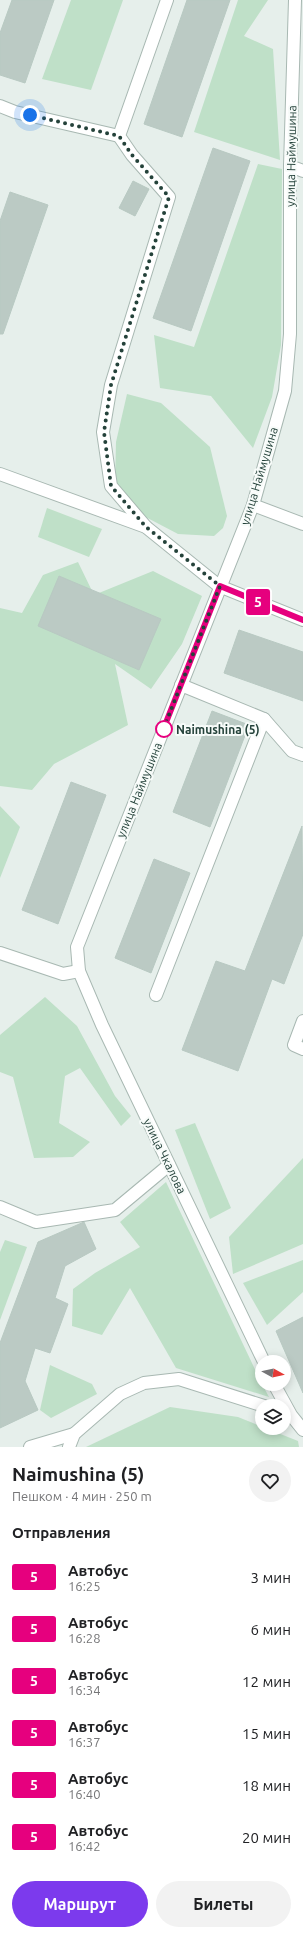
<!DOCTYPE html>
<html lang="ru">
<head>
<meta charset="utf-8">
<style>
  :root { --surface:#fff; --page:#f2f2f2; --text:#202124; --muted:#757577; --accent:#7c3aed }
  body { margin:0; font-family:Ubuntu,sans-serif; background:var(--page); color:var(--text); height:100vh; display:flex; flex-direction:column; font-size:15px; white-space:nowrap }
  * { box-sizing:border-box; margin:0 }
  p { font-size:13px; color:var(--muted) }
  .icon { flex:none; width:22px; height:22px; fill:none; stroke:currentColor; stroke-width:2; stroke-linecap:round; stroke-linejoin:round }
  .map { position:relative; height:1447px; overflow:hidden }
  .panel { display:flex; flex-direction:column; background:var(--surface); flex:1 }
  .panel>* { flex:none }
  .badge { padding:0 8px; border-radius:3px; font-size:14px; line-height:26px }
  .needle { width:26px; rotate:98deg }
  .tools { position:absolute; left:255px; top:1355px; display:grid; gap:8px }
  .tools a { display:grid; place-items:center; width:36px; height:36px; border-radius:50%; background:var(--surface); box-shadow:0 2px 10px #0003; font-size:20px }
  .you { position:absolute; width:20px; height:20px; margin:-10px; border:3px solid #fff; border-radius:50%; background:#1a73e8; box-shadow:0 0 0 6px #1a73e833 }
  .map>.badge { position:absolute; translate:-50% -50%; box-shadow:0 0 0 2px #fff }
  h2 { padding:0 12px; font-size:15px; line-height:36px }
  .round { display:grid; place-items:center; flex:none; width:42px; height:42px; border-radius:21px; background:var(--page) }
  .headline { display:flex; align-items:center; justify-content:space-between; height:68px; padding:0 12px }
  h1 { font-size:19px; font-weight:600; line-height:30px }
  .primary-button { display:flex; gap:8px; margin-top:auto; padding:8px 12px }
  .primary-button a { flex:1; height:46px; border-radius:24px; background:var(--accent); color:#fff; font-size:16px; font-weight:600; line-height:46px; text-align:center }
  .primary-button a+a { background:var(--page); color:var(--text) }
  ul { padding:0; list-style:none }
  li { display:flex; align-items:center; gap:12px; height:52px; padding:0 12px }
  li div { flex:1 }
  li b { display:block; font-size:15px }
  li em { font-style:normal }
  li .badge { min-width:44px; font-weight:700; text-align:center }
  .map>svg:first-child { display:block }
  .green { fill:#bfe0c8 }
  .building { fill:#bbcac4; stroke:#b8c9c2 }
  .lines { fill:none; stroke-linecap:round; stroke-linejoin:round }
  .minor-casing { stroke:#a8b8b2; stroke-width:14 }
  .minor { stroke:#fff; stroke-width:12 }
  .line-casing { stroke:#fff; stroke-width:9 }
  .line { stroke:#e6007e; stroke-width:6 }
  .walk { stroke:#24423a; stroke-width:4; stroke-dasharray:0 7.2 }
  .stop-dot { fill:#fff; stroke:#e6007e; stroke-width:2 }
  .labels { text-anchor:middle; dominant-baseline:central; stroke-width:4; stroke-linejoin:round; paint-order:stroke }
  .street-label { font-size:12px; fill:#24423a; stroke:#f7fbf9 }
  .stop-label { font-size:12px; font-weight:bold; fill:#24423a; stroke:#f7fbf9; text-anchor:start }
</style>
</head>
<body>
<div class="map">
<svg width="303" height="1447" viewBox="0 0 303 1447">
  <rect width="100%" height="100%" fill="#e6efeb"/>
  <g class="green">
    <path d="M71 0H123L91 90 42 79Z"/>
    <path d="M238 0H268L244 36 273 49 280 160 194 132Z"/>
    <path d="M258 164 282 169 281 345 272 397 253 448 211 396 160 388 154 335 194 347Z"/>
    <path d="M127 394 161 403 210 447 227 516 223 528 214 536 178 534 138 513 115 484 116 442Z"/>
    <path d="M47 508 102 529 89 557 38 537Z"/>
    <path d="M78 562 94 595 153 571 202 596 182 644 151 689 115 664 128 725 54 764 32 790 0 786V608L22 613 43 575Z"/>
    <path d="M0 806 20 827 0 878Z"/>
    <path d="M45 997 77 1026 115 1096 131 1116 121 1126 80 1068 65 1076 59 1123 90 1142 73 1157 34 1158 13 1077 0 1072V1035Z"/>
    <path d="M195 1123 231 1208 210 1219 175 1130Z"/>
    <path d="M303 1158V1244L233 1274 229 1237Z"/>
    <path d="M166 1182 262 1384 269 1397 176 1368 130 1288 102 1335 72 1326 73 1289 95 1273 140 1247 120 1222Z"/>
    <path d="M5 1240 27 1247 0 1320V1252Z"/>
    <path d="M303 1260V1292L267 1325 243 1283Z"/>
    <path d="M50 1365 92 1384 97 1394 51 1418 40 1410Z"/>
    <path d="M170 1407 238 1417 298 1441 299 1447H86Z"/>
  </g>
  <g class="building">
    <path d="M12 0H54L25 83 0 75V33Z"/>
    <path d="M187 0H230L182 137 144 124Z"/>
    <path d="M213 148 250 161 191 331 153 318Z"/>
    <path d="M133 181 149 189 135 216 119 208Z"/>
    <path d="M10 192 48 205 3 334H0V221Z"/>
    <path d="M59 576 161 619 139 670 38 626Z"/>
    <path d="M239 630 303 652V701L224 673Z"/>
    <path d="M212 711 249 725 210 827 173 812Z"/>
    <path d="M71 782 106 795 58 924 22 910Z"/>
    <path d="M302 826 303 934 284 984 272 979 238 1071 182 1050 216 961 245 971Z"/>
    <path d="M154 859 190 873 151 973 115 958Z"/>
    <path d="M84 1222 96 1249 65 1266 55 1298 68 1304 50 1353 35 1348 25 1381 38 1410 0 1428V1343L38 1242Z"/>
    <path d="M303 1317V1393L276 1331Z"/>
  </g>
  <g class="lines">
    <defs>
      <g id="minor">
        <path d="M0 106 15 112 119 136"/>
        <path d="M290 166 303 171"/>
        <path d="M0 474 146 527 219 586 303 620"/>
        <path d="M253 505 303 524"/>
        <path d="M146 527 111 486 103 432 111 385 169 197 132 155 119 136 167 0"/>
        <path d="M181 685 264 719 292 751 303 755"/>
        <path d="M0 953 63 974 79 971"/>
        <path d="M156 995 264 719"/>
        <path d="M303 1021 294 1045 303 1049"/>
        <path d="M0 1207 36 1222 115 1210 169 1165"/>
        <path d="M264 1362 102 1025 79 971 77 947 253 505 285 391 290 334V166L295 0"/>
        <path d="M274 1384 291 1415 303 1430"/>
        <path d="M30 1447 74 1434"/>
        <path d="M69 1447 74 1434 120 1394 144 1383 179 1379 264 1406"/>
      </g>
    </defs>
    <use href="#minor" class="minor-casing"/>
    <use href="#minor" class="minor"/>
  </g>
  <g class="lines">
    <defs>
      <path id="line" d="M163 730 220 586 303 620"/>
    </defs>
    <use href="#line" class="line-casing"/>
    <use href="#line" class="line"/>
    <path class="walk" d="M30 115 119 136 132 155 169 197 111 385 104 432 111 486 146 527 220 586 163 730 164 729"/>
  </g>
  <circle class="stop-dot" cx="164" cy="729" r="8"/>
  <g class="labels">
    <g class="street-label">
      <text transform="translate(291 156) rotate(-89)">улица Наймушина</text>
      <text transform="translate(259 476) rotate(-73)">улица Наймушина</text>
      <text transform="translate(139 790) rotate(-68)">улица Наймушина</text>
      <text transform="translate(165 1156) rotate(64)">улица Чкалова</text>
    </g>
    <g class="stop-label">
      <text x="176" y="729">Naimushina (5)</text>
    </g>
  </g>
</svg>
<div class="tools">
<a><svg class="needle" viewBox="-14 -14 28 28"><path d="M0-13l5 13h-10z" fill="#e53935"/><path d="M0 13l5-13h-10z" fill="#757577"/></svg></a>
<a><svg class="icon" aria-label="layers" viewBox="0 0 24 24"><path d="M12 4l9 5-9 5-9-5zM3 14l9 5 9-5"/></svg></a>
</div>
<div class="you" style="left:30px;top:115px"></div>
<b class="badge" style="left:258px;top:602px;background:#e6007e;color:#fff">5</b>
</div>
<section class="panel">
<div class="headline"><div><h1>Naimushina (5)</h1><p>Пешком · 4 мин · 250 m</p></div><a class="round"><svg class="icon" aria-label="heart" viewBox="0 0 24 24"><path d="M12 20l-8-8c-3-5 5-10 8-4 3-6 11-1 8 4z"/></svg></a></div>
<h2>Отправления</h2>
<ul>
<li><span class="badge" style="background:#e6007e;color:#fff">5</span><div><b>Автобус</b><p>16:25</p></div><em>3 мин</em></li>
<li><span class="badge" style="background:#e6007e;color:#fff">5</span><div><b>Автобус</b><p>16:28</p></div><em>6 мин</em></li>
<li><span class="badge" style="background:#e6007e;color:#fff">5</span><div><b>Автобус</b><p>16:34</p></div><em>12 мин</em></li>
<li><span class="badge" style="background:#e6007e;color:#fff">5</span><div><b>Автобус</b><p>16:37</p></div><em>15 мин</em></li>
<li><span class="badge" style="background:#e6007e;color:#fff">5</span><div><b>Автобус</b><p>16:40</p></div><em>18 мин</em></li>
<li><span class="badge" style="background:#e6007e;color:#fff">5</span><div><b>Автобус</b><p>16:42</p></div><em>20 мин</em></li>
</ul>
<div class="primary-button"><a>Маршрут</a><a>Билеты</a></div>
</section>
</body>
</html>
